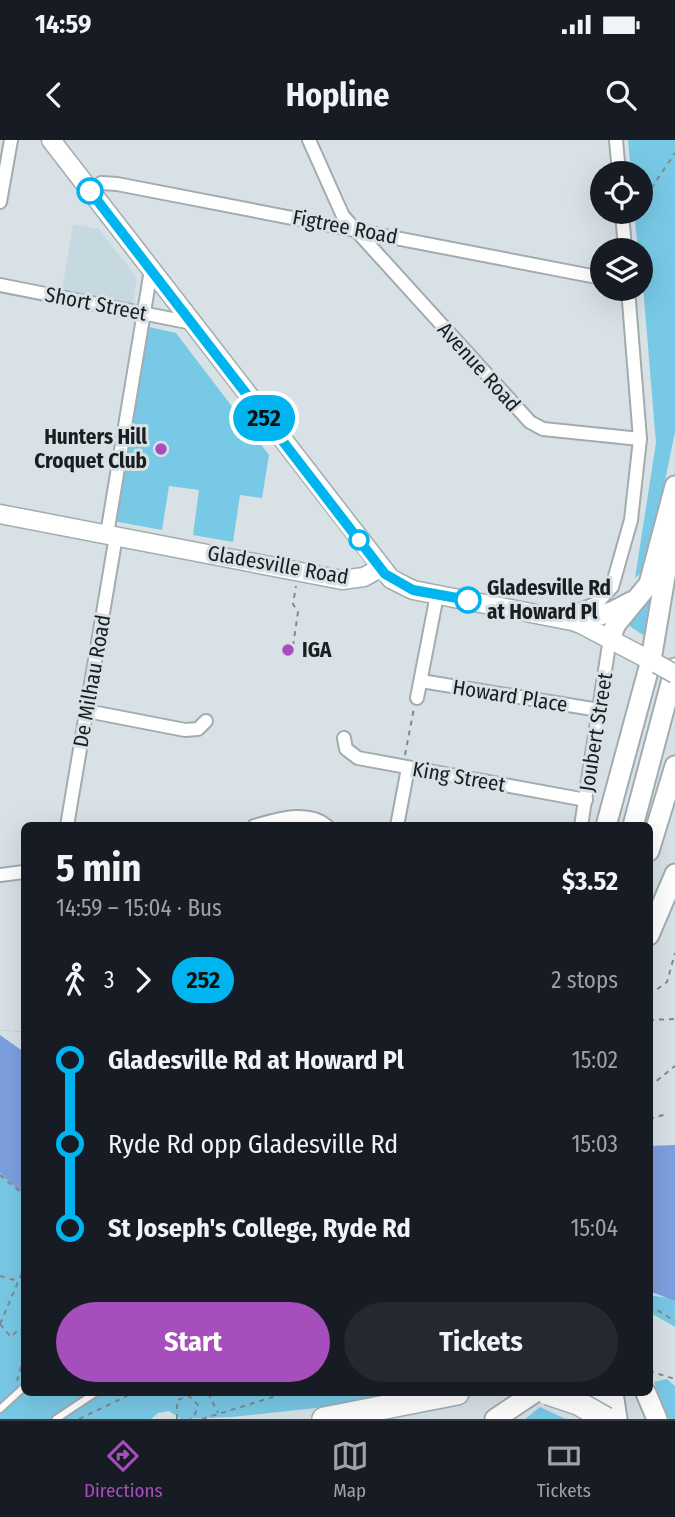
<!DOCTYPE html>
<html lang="en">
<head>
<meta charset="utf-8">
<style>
  :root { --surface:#171b24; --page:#242831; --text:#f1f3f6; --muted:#9ea1a6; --line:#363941; --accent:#a64ebb }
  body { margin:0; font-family:"Fira Sans Condensed",sans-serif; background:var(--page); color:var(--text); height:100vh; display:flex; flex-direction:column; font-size:26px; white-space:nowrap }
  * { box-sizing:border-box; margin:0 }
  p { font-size:23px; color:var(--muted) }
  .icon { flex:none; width:38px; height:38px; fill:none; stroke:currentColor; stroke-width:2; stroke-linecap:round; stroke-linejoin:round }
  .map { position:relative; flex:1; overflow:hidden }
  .drawer { position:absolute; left:21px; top:682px; width:632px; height:574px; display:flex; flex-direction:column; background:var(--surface); border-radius:10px; box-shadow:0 7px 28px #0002 }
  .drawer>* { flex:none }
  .badge { padding:0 14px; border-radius:23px; font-size:24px; line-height:46px }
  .tools { position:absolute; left:590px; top:21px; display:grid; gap:14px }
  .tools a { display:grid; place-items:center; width:63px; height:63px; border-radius:50%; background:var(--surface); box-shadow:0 7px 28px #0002; font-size:35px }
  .map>.badge { position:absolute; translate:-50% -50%; box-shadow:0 0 0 4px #fff }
  .legs { display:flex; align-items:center; gap:10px; height:77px; padding:0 35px; font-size:23px }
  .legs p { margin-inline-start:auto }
  .summary { display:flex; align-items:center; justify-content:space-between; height:119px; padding:0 35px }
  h1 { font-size:38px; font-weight:700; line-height:52px }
  .button { display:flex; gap:14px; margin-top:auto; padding:14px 35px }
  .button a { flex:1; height:80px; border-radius:42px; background:var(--accent); color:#fff; font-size:28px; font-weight:700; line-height:80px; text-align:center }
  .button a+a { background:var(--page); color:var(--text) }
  ul { padding:0 35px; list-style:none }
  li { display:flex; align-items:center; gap:24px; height:84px; font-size:26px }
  li i { display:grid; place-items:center; width:10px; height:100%; margin:0 9px; background:currentColor }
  li i::after { content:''; width:18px; height:18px; margin:-9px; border:5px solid; border-radius:50%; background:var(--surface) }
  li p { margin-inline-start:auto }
  li:first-child i { background:linear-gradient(#0000 50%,currentColor 0) }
  li:last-child i { background:linear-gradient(currentColor 50%,#0000 0) }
  .status { display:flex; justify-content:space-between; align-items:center; height:49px; padding:0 35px; background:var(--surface); direction:ltr }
  .status svg { height:19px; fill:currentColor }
  header { display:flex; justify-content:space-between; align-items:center; height:91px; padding:0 35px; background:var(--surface); font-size:32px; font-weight:700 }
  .menu { display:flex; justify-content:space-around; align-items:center; height:98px; border-top:2px solid var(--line); background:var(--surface); font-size:19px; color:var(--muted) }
  .menu a { display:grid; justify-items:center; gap:4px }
  .menu .active { color:var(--accent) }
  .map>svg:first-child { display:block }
  .built { fill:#c6d9e0 }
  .green { fill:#78c9e6 }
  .water { fill:#7da0e0 }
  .pier { fill:#d8e2e6 }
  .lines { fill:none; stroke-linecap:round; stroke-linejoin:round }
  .lane-casing { stroke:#a2acb0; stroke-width:10 }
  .street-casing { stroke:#a2acb0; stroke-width:16 }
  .secondary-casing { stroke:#a2acb0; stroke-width:21 }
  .primary-casing { stroke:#a2acb0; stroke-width:23 }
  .highway-casing { stroke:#a2acb0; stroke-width:26 }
  .path { stroke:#838a8d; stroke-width:2; stroke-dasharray:5 5; stroke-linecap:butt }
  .lane { stroke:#fff; stroke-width:6 }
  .street { stroke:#fff; stroke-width:12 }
  .secondary { stroke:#fff; stroke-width:18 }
  .primary { stroke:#fff; stroke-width:19 }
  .highway { stroke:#fff; stroke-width:23 }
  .secondary-bridge-casing { stroke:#a2acb0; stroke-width:21; stroke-linecap:butt }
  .highway-bridge-casing { stroke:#a2acb0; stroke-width:26; stroke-linecap:butt }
  .secondary-bridge { stroke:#fff; stroke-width:18 }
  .highway-bridge { stroke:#fff; stroke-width:23 }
  .line-1-casing { stroke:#fff; stroke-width:16 }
  .line-1 { stroke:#00b5ef; stroke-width:10 }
  .stop-1-dot { fill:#fff; stroke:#00b5ef; stroke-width:3.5 }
  .poi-dot { fill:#a64ebb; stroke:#d8e2e6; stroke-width:2.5 }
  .labels { text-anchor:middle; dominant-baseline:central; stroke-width:6; stroke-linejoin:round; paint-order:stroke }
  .street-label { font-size:21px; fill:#1b1e20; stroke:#d8e2e6 }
  .poi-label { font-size:21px; font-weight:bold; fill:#1b1e20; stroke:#d8e2e6; text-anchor:end }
  .stop-label { font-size:21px; font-weight:bold; fill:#1b1e20; stroke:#d8e2e6; text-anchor:start }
</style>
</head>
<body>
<div class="status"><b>14:59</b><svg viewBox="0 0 49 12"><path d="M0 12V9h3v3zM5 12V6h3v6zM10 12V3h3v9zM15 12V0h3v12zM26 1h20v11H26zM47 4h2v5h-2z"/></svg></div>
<header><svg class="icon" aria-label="back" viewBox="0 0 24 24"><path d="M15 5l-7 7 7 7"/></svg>Hopline<svg class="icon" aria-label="search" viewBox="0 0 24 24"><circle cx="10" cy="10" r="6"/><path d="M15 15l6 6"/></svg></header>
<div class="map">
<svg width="675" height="1279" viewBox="0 0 675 1279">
  <rect width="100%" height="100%" fill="#d8e2e6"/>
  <path class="built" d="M73 84 99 89 137 138 133 164 62 150Z"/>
  <g class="green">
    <path d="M628 0H675V292L647 428 635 438 656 303 640 110H638L634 72H640V33H631Z"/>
    <path d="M145 186 176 193 269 315 262 358 240 355 233 402 193 395 199 350 169 346 162 390 113 381Z"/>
    <path d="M652 454 659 455 649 499 628 485Z"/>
    <path d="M0 1033 24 1055V1253H404L334 1266 232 1277 181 1279 169 1271 158 1273 151 1279H0Z"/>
    <path d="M649 1155 675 1159V1187L649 1172Z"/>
    <path d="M667 1239 675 1246V1279H669L654 1242Z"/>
    <path d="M540 1267 566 1279H525Z"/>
  </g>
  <g class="water">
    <path d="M0 890 24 892V1055L0 1033Z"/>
    <path d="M675 1005V1161L649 1151V1006Z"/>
  </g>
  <path class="pier" d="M0 890 24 892V912L0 895Z"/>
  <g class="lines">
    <defs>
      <g id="lane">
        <path d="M490 463 493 444"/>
        <path d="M0 1269 24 1247"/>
        <path d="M56 1279 95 1253"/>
      </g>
      <g id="street">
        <path d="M309 0 343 76 530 282 543 289 640 299"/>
        <path d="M616 0 619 33"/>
        <path d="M90 51 101 43 117 44 602 138"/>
        <path d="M0 62 11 0"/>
        <path d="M622 72 625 110"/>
        <path d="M0 145 192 183"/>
        <path d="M107 394 151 130"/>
        <path d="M560 478 597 463 612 447 631 380 640 299 628 149"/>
        <path d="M421 541 599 570"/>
        <path d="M417 558 437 455"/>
        <path d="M87 571 185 590 198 589 206 581"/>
        <path d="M344 598 346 609 358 618 586 660"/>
        <path d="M67 686 116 396"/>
        <path d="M254 686C276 680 307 669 327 686"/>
        <path d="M397 686 408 628"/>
        <path d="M581 686 610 498"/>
        <path d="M0 735 24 732"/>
      </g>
      <g id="secondary">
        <path d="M51 0 391 439 413 450 577 482 657 524"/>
        <path d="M0 374 342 440 364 437 380 428"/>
      </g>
      <g id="primary">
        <path d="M577 482 614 471 631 462"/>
        <path d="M610 498 616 484 649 444 675 346"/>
        <path d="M606 686 651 520 675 377"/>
        <path d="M633 686 675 528"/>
        <path d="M649 711 675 626"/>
        <path d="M649 795 675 734"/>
        <path d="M596 1253 600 1279"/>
        <path d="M613 1253 617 1279"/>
        <path d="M646 1253 657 1279"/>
        <path d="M495 1279 534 1253"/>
      </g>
      <path id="highway" d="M324 1279 457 1253"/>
    </defs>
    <use href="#lane" class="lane-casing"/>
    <use href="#street" class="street-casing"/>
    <use href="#secondary" class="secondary-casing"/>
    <use href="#primary" class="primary-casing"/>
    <use href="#highway" class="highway-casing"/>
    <g class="path">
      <path d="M640 65 675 13"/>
      <path d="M293 506 298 472 293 464 296 446"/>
      <path d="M405 615 414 568"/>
      <path d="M649 855 667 842 675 813"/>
      <path d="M649 880 675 879"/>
      <path d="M649 947 675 926"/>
      <path d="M649 979 667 974"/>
      <path d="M0 1035 24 1055"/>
      <path d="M0 1136 18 1141"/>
      <path d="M649 1165 675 1181"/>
      <path d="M0 1184 24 1128"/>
      <path d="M0 1184 11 1197 19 1189H24"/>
      <path d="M649 1231 675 1239"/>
      <path d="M17 1241 24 1216"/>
      <path d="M208 1253 218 1273"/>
      <path d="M79 1279 133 1253"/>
      <path d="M177 1279V1260L189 1256 198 1265 194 1277 190 1279"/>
      <path d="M202 1279 286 1253"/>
    </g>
    <use href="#lane" class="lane"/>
    <use href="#street" class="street"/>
    <use href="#secondary" class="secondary"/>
    <use href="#primary" class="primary"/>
    <use href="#highway" class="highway"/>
    <defs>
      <path id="secondary-bridge" d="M657 524 675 534"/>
      <path id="highway-bridge" d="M548 1253 578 1263 606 1279"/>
    </defs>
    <use href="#secondary-bridge" class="secondary-bridge-casing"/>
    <use href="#highway-bridge" class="highway-bridge-casing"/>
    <use href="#secondary-bridge" class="secondary-bridge"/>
    <use href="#highway-bridge" class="highway-bridge"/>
  </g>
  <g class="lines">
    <defs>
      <path id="line-1" d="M90 51 385 434 413 450 468 460"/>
    </defs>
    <use href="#line-1" class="line-1-casing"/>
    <use href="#line-1" class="line-1"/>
  </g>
  <g class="stop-1-dot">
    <circle cx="90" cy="51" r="12"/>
    <circle cx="359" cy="400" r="9"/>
    <circle cx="468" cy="460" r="12"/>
  </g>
  <g class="poi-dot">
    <circle cx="161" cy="309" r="7"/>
    <circle cx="288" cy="510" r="7"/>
  </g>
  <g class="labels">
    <g class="street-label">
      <text transform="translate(345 87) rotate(11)">Figtree Road</text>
      <text transform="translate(96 164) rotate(11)">Short Street</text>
      <text transform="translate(479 227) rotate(48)">Avenue Road</text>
      <text transform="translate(278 425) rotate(10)">Gladesville Road</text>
      <text transform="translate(92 541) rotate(-80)">De Milhau Road</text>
      <text transform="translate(510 556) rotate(9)">Howard Place</text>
      <text transform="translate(596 592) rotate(-81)">Joubert Street</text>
      <text transform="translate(459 637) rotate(10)">King Street</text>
    </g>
    <g class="poi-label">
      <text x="147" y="297">Hunters Hill<tspan x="147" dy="24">Croquet Club</tspan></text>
      <text x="302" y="510" text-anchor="start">IGA</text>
    </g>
    <g class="stop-label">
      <text x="487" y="448">Gladesville Rd<tspan x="487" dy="24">at Howard Pl</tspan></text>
    </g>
  </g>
</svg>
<div class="tools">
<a><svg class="icon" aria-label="locate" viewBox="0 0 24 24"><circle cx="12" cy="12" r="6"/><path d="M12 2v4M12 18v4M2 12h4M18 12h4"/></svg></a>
<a><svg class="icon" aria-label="layers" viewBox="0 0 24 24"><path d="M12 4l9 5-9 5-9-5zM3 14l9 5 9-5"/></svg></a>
</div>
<b class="badge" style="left:264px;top:278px;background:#00b5ef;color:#111">252</b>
<section class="drawer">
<div class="summary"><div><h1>5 min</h1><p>14:59 – 15:04 · Bus</p></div><b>$3.52</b></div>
<div class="legs"><svg class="icon" aria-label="walk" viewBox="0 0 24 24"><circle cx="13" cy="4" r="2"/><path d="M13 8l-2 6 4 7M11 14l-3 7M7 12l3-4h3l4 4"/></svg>3<svg class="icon" aria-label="forward" viewBox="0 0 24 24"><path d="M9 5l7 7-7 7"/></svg><b class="badge" style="background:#00b5ef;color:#111">252</b><p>2 stops</p></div>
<ul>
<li><i style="color:#00b5ef"></i><b>Gladesville Rd at Howard Pl</b><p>15:02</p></li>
<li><i style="color:#00b5ef"></i><span>Ryde Rd opp Gladesville Rd</span><p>15:03</p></li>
<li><i style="color:#00b5ef"></i><b>St Joseph's College, Ryde Rd</b><p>15:04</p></li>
</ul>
<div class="button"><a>Start</a><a>Tickets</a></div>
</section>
</div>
<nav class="menu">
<a class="active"><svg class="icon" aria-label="directions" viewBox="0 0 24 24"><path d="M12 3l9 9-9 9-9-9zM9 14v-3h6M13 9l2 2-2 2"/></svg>Directions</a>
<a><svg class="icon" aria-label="map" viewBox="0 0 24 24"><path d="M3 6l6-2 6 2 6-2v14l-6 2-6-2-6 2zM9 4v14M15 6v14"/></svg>Map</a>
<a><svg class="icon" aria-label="tickets" viewBox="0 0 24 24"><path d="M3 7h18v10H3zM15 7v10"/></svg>Tickets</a>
</nav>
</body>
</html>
